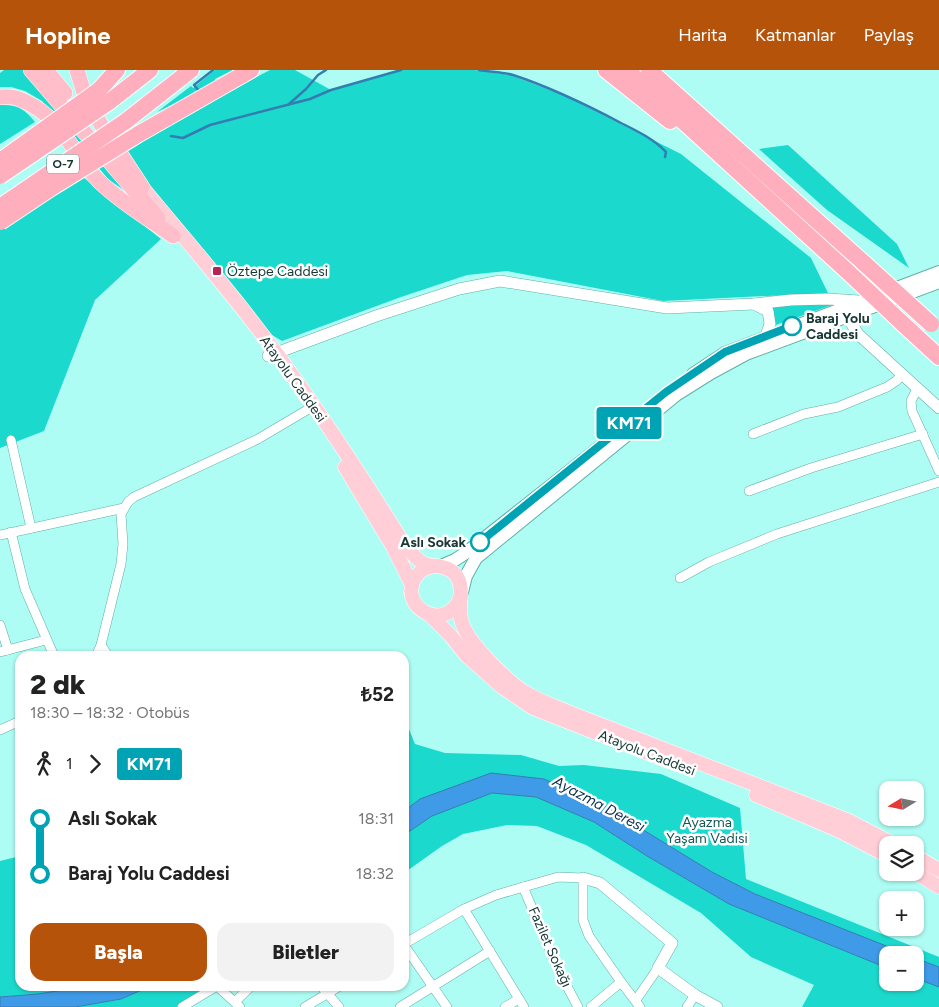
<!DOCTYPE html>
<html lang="tr">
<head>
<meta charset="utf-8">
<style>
  :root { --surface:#fff; --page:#f2f2f2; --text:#222; --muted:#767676; --accent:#b45309 }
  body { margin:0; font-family:Figtree,sans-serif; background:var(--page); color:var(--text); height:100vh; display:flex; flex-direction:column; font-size:19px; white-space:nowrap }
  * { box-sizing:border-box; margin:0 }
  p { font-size:16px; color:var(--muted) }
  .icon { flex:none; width:28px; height:28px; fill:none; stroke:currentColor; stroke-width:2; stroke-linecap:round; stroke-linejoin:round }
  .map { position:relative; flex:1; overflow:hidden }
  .side { position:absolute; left:15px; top:581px; width:394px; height:340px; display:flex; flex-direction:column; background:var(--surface); border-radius:15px; box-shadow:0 1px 4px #0004 }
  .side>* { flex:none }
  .badge { padding:0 10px; border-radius:4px; font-size:18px; line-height:32px }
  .needle { width:32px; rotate:260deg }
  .buttons { position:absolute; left:879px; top:711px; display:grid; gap:10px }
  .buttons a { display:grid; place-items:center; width:45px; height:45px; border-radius:10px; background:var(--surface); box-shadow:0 1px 4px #0004; font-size:25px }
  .map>.badge { position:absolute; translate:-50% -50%; box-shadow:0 0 0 2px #fff }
  .legs { display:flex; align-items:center; gap:8px; height:55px; padding:0 15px; font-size:16px }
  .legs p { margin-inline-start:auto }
  .headline { display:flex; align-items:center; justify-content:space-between; height:85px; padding:0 15px }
  h1 { font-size:28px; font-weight:800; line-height:38px }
  .button { display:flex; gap:10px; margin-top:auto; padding:10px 15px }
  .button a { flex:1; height:58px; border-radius:15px; background:var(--accent); color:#fff; font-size:20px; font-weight:800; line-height:58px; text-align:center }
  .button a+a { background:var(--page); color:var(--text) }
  ul { padding:0 15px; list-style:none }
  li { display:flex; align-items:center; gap:18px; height:55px; font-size:19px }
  li i { display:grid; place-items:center; width:8px; height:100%; margin:0 6px; background:currentColor }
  li i::after { content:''; width:12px; height:12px; margin:-6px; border:4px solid; border-radius:50%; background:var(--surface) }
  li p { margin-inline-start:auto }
  li:first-child i { background:linear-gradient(#0000 50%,currentColor 0) }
  li:last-child i { background:linear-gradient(currentColor 50%,#0000 0) }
  header { display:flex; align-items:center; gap:30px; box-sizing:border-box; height:70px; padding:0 25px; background:var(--accent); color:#fff }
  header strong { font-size:24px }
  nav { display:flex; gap:28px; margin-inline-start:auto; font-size:18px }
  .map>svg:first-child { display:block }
  .green { fill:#1bdacd }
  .water { fill:#3f9ae7; stroke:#337db2 }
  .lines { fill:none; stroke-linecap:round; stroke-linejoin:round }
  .stream { stroke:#337db2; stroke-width:2.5 }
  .minor-casing { stroke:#61afa7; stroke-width:10 }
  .tertiary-casing { stroke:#61afa7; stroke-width:12 }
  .secondary-casing { stroke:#61afa7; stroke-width:14 }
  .primary-casing { stroke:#fff; stroke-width:15 }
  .trunk-casing { stroke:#fff; stroke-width:16 }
  .motorway-casing { stroke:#fff; stroke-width:18 }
  .minor { stroke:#fff; stroke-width:9 }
  .tertiary { stroke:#fff; stroke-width:11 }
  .secondary { stroke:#fff; stroke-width:12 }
  .primary { stroke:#ffced7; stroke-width:14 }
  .trunk { stroke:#ffbeca; stroke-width:15 }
  .motorway { stroke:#ffaebd; stroke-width:16 }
  .motorway-bridge-casing { stroke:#fff; stroke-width:18; stroke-linecap:butt }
  .motorway-bridge { stroke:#ffaebd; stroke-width:16 }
  .line-1-casing { stroke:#fff; stroke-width:11 }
  .line-1 { stroke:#00a3b4; stroke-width:8 }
  .poi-dot { fill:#b42554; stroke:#fff; stroke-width:2 }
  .stop-1-dot { fill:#fff; stroke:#00a3b4; stroke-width:2.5 }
  .labels { text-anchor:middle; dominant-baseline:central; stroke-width:5; stroke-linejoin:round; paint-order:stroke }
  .shield { fill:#fff; stroke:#5d7472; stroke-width:1 }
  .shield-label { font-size:12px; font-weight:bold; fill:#173835 }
  .poi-label { font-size:14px; fill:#173835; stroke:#fff; text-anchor:start }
  .stop-label { font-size:14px; font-weight:bold; fill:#173835; stroke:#fff; text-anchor:start }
  .street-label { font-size:14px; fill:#173835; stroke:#fff }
  .park-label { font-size:14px; fill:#0f5a54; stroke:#fff }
  .water-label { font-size:15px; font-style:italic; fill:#092f4d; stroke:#fff }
</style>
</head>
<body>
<header>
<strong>Hopline</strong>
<nav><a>Harita</a><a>Katmanlar</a><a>Paylaş</a></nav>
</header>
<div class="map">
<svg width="939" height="937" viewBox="0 0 939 937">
  <rect width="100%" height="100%" fill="#aefdf4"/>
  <g class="green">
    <path d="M4 0H23L136 128 109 110 42 31 25 21 11 17H0V3Z"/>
    <path d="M215 0H233L215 9 216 12 203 19 202 18 194 22 195 24 157 42 191 16 193 18Z"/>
    <path d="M270 0H295L331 20 401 0H475L510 5 561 24 681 84 811 188 828 223 663 231 507 201 467 205 401 227 282 271 272 265 236 225 166 139 126 82 157 59Z"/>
    <path d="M0 35C17 34 25 39 35 52L0 74Z"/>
    <path d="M788 75 897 174 909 198 827 140 759 79Z"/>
    <path d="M83 107 161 169 95 230 44 361 0 378V160Z"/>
    <path d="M840 232 773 256 765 235Z"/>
    <path d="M404 647 415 674 445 683 521 685 559 696 584 695 661 704 740 738 746 809 939 887V897L915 888V885H908L755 824 712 802 596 731 544 709 420 729 404 741Z"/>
    <path d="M492 723 536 727 594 752 647 786 729 834 887 898 888 912H915V908L939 917V937H802L814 915 751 887 701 843 586 775 537 756 507 755 463 764 442 776 404 803V765L432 746Z"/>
    <path d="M20 786V916H87L38 924 0 927V791Z"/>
    <path d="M151 916H213L177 937H75L121 929Z"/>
  </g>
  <g class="water">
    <path d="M491 703 544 709 596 731 712 802 755 824 909 885H888L887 898 729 834 647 786 594 752 536 727 492 723 432 746 404 765V741L420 729Z"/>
    <path d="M915 888 939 897V917L915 908Z"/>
    <path d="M87 916H151L121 929 75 937H0V927L38 924Z"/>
  </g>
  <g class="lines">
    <g class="stream">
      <path d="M479 0C490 2 502 2 513 5 550 17 587 35 621 53 637 61 654 69 666 82L665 87"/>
      <path d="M199 21 194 15 213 0"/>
      <path d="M289 34 306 19 318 5 326 0"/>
      <path d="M171 66 183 68 210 55 310 29 331 20 401 0"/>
    </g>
    <defs>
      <g id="minor">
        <path d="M917 319 911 331 912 341 939 401"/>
        <path d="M753 364 804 344 838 337 887 317 896 311 902 305"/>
        <path d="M11 370 31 458"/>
        <path d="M749 421 811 398 923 364"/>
        <path d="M11 462 25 519 54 586"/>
        <path d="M0 465 124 438"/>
        <path d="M680 508 709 492 777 464 939 412"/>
        <path d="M0 555 8 580"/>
        <path d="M101 575 108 586"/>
        <path d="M0 582 46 570"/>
        <path d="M96 586 101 575 121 494 123 474 121 444 128 432 134 427 258 369 307 340"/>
        <path d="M0 660 20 651"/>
        <path d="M523 817 560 903 578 937"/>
        <path d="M404 874 464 839"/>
        <path d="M404 875 447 937"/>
        <path d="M621 912 640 937"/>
        <path d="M321 916 339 937"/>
        <path d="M636 930 658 898"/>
        <path d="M235 932 251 916"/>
        <path d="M182 937 217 916 240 937"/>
        <path d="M305 937 340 916"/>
        <path d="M400 937 490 881"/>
        <path d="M505 937 519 929"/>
        <path d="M524 937 464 839 496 825 558 807 583 808V850L589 866 621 912 591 937"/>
        <path d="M687 937 695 925"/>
      </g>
      <g id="tertiary">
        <path d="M754 234 768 241 770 254 766 266"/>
        <path d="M843 240 858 264 939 338"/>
        <path d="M268 286 376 246 459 219 500 211 667 238 754 234 791 230 828 229 859 231"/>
        <path d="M583 808 600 813 672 873 658 898 695 925 717 937"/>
      </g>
      <g id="secondary">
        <path d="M693 304 725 283 939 202"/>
        <path d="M441 496 455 490 467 482 624 358"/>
        <path d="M461 526 466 506 476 488 676 325 711 303 746 284 939 212"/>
      </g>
      <g id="primary">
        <path d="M142 117C169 150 197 182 224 216 290 296 347 383 402 471 408 478 415 489 423 493 434 498 446 494 455 504 466 517 457 534 461 549 465 571 507 611 526 623 539 631 554 636 568 642L847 750 895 775"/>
        <path d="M345 397 393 477 412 515"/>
        <path d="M438 496C429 496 422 499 417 505 394 535 446 567 461 526"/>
        <path d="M430 545 451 566 466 585 502 617 533 638 668 691"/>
        <path d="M756 725 840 761 888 786"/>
        <path d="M915 786 939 800"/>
        <path d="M915 802 939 817"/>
      </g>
      <g id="trunk">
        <path d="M31 0 158 148"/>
        <path d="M46 0 65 23"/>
        <path d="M77 0 87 33 142 117"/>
        <path d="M0 27C12 26 15 27 26 32 63 49 74 87 101 113 123 134 149 149 173 166"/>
      </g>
      <g id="motorway">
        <path d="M606 0 670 51"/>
        <path d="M627 0 847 201"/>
        <path d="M649 0 865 194"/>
        <path d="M99 20 117 0"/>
        <path d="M109 32 150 0"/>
        <path d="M126 51 191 0"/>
        <path d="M137 65 251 0"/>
        <path d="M902 253 939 287"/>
      </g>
    </defs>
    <use href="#minor" class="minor-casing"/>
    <use href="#tertiary" class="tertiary-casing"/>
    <use href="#secondary" class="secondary-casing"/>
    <use href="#primary" class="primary-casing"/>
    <use href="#trunk" class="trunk-casing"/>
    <use href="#motorway" class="motorway-casing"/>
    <use href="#minor" class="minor"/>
    <use href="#tertiary" class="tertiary"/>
    <use href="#secondary" class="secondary"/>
    <use href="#primary" class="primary"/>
    <use href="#trunk" class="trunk"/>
    <use href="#motorway" class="motorway"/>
    <defs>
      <g id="motorway-bridge">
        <path d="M0 91 99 20"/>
        <path d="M0 106 109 32"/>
        <path d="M0 137 126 51"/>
        <path d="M0 152 51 118 137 65"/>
        <path d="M865 194 931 254"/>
        <path d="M847 201 902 253"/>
      </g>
    </defs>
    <use href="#motorway-bridge" class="motorway-bridge-casing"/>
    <use href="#motorway-bridge" class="motorway-bridge"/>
  </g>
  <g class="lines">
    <defs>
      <path id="line-1" d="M480 472 666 322 725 282 792 256"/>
    </defs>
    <use href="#line-1" class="line-1-casing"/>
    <use href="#line-1" class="line-1"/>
  </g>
  <rect class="poi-dot" x="212" y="196" width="10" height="10" rx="2.5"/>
  <g class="stop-1-dot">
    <circle cx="792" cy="256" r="9"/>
    <circle cx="480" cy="472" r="9"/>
  </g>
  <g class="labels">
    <rect class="shield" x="47" y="84.5" width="32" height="19" rx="4"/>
    <g class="shield-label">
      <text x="63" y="94">O-7</text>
    </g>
    <g class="poi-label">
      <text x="227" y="201">Öztepe Caddesi</text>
    </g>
    <g class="stop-label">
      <text x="806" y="248">Baraj Yolu<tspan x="806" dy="16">Caddesi</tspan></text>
      <text x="466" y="472" text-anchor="end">Aslı Sokak</text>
    </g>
    <g class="street-label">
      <text transform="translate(293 309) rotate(54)">Atayolu Caddesi</text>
      <text transform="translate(647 683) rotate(21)">Atayolu Caddesi</text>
      <text transform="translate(550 877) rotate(66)">Fazilet Sokağı</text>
    </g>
    <g class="park-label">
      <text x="707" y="752">Ayazma<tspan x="707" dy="16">Yaşam Vadisi</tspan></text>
    </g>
    <g class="water-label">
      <text transform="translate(599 734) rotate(28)">Ayazma Deresi</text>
    </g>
  </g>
</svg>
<div class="buttons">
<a><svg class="needle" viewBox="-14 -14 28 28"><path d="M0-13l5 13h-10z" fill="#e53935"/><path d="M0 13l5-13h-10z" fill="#767676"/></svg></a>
<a><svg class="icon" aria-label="layers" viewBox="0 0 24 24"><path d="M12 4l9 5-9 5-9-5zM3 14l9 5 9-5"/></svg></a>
<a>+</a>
<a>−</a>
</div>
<b class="badge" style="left:629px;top:353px;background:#00a3b4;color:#fff">KM71</b>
<section class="side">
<div class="headline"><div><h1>2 dk</h1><p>18:30 – 18:32 · Otobüs</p></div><b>₺52</b></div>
<div class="legs"><svg class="icon" aria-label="walk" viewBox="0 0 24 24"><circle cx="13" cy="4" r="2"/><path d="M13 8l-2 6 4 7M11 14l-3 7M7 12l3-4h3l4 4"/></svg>1<svg class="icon" aria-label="forward" viewBox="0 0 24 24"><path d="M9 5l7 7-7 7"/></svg><b class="badge" style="background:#00a3b4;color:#fff">KM71</b></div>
<ul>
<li><i style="color:#00a3b4"></i><b>Aslı Sokak</b><p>18:31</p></li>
<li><i style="color:#00a3b4"></i><b>Baraj Yolu Caddesi</b><p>18:32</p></li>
</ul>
<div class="button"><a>Başla</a><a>Biletler</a></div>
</section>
</div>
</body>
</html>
